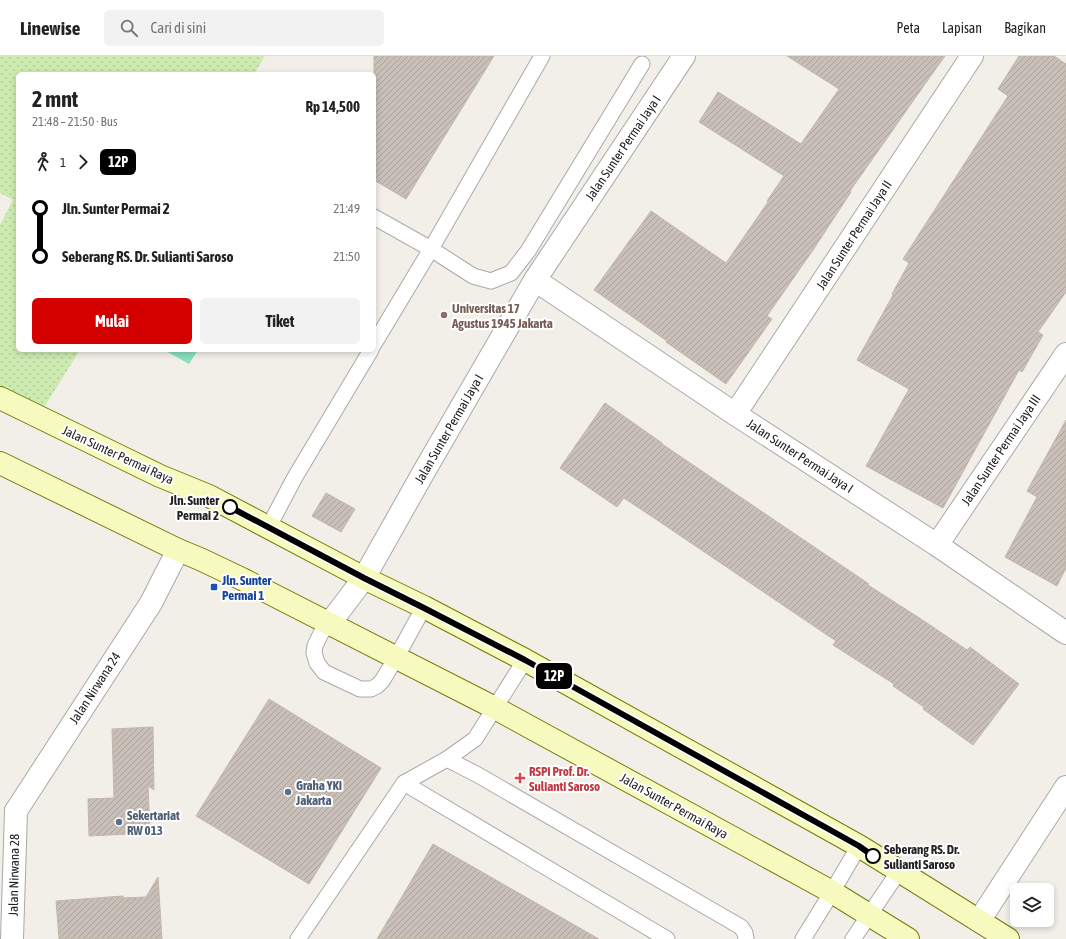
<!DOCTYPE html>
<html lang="id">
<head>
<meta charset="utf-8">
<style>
  :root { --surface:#fff; --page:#f2f2f2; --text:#222; --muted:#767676; --line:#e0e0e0; --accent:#d40000 }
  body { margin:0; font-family:"Asap Condensed",sans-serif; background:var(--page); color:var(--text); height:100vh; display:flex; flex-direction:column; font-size:15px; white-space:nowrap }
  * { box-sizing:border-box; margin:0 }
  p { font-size:13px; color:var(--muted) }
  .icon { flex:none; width:22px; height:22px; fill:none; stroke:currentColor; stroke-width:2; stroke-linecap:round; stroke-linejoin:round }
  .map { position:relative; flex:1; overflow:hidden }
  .sheet { position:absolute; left:16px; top:16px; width:360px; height:280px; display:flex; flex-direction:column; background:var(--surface); border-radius:6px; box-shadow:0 2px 6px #0003 }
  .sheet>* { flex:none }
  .badge { padding:0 8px; border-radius:6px; font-size:14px; line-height:26px }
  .controls { position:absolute; left:1010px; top:827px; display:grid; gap:8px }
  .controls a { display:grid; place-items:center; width:44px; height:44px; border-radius:6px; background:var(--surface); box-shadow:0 2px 6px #0003; font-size:20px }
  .map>.badge { position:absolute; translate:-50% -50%; box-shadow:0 0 0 2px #fff }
  .legs { display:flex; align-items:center; gap:6px; height:44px; padding:0 16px; font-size:13px }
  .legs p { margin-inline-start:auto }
  .summary { display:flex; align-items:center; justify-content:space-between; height:68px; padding:0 16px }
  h1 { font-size:22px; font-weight:700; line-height:30px }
  .primary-button { display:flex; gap:8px; margin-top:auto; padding:8px 16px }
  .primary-button a { flex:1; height:46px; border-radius:6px; background:var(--accent); color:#fff; font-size:16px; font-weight:700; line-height:46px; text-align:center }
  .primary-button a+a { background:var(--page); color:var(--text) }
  ul { padding:0 16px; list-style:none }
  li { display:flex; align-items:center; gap:14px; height:48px; font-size:15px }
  li i { display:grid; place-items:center; width:6px; height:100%; margin:0 5px; background:currentColor }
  li i::after { content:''; width:10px; height:10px; margin:-5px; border:3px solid; border-radius:50%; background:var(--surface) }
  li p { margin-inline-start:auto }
  li:first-child i { background:linear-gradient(#0000 50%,currentColor 0) }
  li:last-child i { background:linear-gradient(currentColor 50%,#0000 0) }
  header { display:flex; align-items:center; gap:24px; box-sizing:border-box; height:56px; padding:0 20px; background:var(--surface); border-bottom:1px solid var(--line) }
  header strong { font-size:19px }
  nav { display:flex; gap:22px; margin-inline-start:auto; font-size:14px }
  .search { width:280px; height:36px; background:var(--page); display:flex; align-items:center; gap:10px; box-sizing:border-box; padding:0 14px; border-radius:6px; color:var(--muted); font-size:15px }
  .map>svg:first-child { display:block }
  .grass { fill:url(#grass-dots) }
  .pitch { fill:#88e0be }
  .building { fill:url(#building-hatch); stroke:#c4b6ab }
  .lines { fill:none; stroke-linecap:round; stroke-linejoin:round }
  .lane-casing { stroke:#a9a9a9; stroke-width:17 }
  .street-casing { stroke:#a9a9a9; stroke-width:24 }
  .secondary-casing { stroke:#707d05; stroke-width:24 }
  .lane { stroke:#fff; stroke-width:15 }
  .street { stroke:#fff; stroke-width:22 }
  .secondary { stroke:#f7fabf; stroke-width:22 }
  .line-1-casing { stroke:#fff; stroke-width:9 }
  .line-1 { stroke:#010101; stroke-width:6 }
  .education-dot { fill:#8d6e63; stroke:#fff; stroke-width:1.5 }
  .stop-1-dot { fill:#fff; stroke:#010101; stroke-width:2 }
  .transit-dot { fill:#1a4fb4; stroke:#fff; stroke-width:1.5 }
  .health-dot { fill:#e0444e; stroke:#fff; stroke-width:1.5 }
  .service-dot { fill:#5c6f8a; stroke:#fff; stroke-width:1.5 }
  .labels { text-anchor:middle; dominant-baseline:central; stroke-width:4; stroke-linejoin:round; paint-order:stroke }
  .street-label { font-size:13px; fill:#222; stroke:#fff }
  .education-label { font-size:13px; font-weight:bold; fill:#785e54; stroke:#fff; text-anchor:start }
  .stop-label { font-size:13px; font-weight:bold; fill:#222; stroke:#fff; text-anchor:end }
  .transit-label { font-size:13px; font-weight:bold; fill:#164399; stroke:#fff; text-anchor:start }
  .health-label { font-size:13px; font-weight:bold; fill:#be3a42; stroke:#fff; text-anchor:start }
  .service-label { font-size:13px; font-weight:bold; fill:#4e5e75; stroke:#fff; text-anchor:start }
</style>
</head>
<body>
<header>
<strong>Linewise</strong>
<div class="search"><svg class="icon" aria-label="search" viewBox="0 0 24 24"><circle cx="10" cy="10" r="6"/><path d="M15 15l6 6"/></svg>Cari di sini</div>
<nav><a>Peta</a><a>Lapisan</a><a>Bagikan</a></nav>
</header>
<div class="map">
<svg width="1066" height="883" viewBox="0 0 1066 883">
  <defs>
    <pattern id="grass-dots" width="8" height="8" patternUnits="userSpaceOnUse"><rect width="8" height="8" fill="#cdebb0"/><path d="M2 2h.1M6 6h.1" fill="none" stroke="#b0c997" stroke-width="1.8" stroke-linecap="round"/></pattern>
    <pattern id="building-hatch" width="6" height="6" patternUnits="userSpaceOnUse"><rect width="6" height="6" fill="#c7bfb8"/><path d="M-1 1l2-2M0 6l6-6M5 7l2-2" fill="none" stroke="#aba49e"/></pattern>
  </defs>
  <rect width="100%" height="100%" fill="#f2efe9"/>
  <path class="grass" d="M0 0H265L254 18H18V294H80L38 361 0 342V169L13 144 0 137Z"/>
  <path class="pitch" d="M164 294H198L189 308Z"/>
  <g class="building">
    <path d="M374 0H494L406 143 374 124Z"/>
    <path d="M787 0H945L925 28 850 135 851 136 813 194 767 260 772 263 726 328 666 286 667 285 594 234 651 155 726 207 768 146 767 145 784 120 699 66 718 36 801 88 839 33Z"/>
    <path d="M1019 0H1054L1066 8V236L1038 276 1043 279 1022 316 1019 314 943 452 866 410 909 333 857 304 893 239 892 238 909 207 903 203 1008 40 998 33Z"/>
    <path d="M605 347 662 387V388L869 528 868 529 924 565 967 594 970 591 1019 628 973 689 923 653 924 651 893 630 894 628 833 589 836 585 657 464 624 442 617 451 560 412Z"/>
    <path d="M1066 364V512L1057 530 1005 501 1037 441 1027 435Z"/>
    <path d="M326 437 355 453 341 476 312 460Z"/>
    <path d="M269 643 381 712 309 828 196 760Z"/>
    <path d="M153 671 154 734 148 730 150 777 89 780 88 743 114 742 112 673Z"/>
    <path d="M433 788 599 883H377Z"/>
    <path d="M158 821 162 883H59L56 845 123 840V842L146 841Z"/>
  </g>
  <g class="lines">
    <defs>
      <g id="lane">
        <path d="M374 161 431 193 473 220 491 225 511 217 528 195 642 8"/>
        <path d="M374 288 431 193 542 0"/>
        <path d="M268 472 295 421 371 294"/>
        <path d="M330 567 321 577 315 590 314 597 317 607 324 616 360 633H371L377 630 382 625 396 602 424 551"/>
        <path d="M447 703 478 719 741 871 745 877 746 883"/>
        <path d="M404 727 667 883"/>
        <path d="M298 883 404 727 447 703 475 683 525 604"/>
        <path d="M803 883 832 836 859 790"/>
        <path d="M853 883 899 815"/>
      </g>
      <g id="street">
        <path d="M684 0 535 224 735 358 937 489 1066 577"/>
        <path d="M735 358 972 0"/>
        <path d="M937 489 1066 298"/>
        <path d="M330 567 364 522 426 412 535 224"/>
        <path d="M16 755 151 547 178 494"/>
        <path d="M979 865 1066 731"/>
        <path d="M12 883 16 755"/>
      </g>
      <g id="secondary">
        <path d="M0 342 160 420 209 440 364 522 424 551 525 604 859 790 1008 883"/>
        <path d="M0 407 178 494 200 503 242 523 495 652 832 836 908 883"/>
      </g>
    </defs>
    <use href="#lane" class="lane-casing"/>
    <use href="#street" class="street-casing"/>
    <use href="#secondary" class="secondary-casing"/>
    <use href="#lane" class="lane"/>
    <use href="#street" class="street"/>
    <use href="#secondary" class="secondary"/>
  </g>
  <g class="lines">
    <defs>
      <path id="line-1" d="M230 451 364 522 424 552 525 604 859 790 873 800"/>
    </defs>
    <use href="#line-1" class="line-1-casing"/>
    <use href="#line-1" class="line-1"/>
  </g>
  <circle class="education-dot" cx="444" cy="259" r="4"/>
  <g class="stop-1-dot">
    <circle cx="230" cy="451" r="7"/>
    <circle cx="873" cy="800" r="7"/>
  </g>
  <rect class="transit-dot" x="210" y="527" width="8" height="8" rx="2"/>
  <path class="health-dot" d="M518 716h4v4h4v4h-4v4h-4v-4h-4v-4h4z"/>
  <g class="service-dot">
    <circle cx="288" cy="736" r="4"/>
    <circle cx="119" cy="766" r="4"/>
  </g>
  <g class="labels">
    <g class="street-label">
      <text transform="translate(623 92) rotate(-56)">Jalan Sunter Permai Jaya I</text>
      <text transform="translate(854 179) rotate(-57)">Jalan Sunter Permai Jaya II</text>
      <text transform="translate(449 373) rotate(-60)">Jalan Sunter Permai Jaya I</text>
      <text transform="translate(1001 394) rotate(-56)">Jalan Sunter Permai Jaya III</text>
      <text transform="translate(118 399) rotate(25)">Jalan Sunter Permai Raya</text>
      <text transform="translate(800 400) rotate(33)">Jalan Sunter Permai Jaya I</text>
      <text transform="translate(95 632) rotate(-57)">Jalan Nirwana 24</text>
      <text transform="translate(674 750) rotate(29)">Jalan Sunter Permai Raya</text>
      <text transform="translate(14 819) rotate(-89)">Jalan Nirwana 28</text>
    </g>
    <g class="education-label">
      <text x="452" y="252">Universitas 17<tspan x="452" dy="15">Agustus 1945 Jakarta</tspan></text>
    </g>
    <g class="stop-label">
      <text x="219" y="444">Jln. Sunter<tspan x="219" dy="15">Permai 2</tspan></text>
      <text x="884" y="793" text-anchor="start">Seberang RS. Dr.<tspan x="884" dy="15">Sulianti Saroso</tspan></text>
    </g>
    <g class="transit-label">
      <text x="222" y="524">Jln. Sunter<tspan x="222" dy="15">Permai 1</tspan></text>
    </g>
    <g class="health-label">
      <text x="529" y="715">RSPI Prof. Dr.<tspan x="529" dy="15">Sulianti Saroso</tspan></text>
    </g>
    <g class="service-label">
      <text x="296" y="729">Graha YKI<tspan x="296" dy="15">Jakarta</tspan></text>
      <text x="127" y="759">Sekertariat<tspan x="127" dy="15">RW 013</tspan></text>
    </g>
  </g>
</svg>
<div class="controls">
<a><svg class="icon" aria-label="layers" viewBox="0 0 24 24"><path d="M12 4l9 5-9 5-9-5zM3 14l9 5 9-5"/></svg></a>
</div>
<b class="badge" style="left:554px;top:620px;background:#010101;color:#fff">12P</b>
<section class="sheet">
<div class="summary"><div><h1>2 mnt</h1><p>21:48 – 21:50 · Bus</p></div><b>Rp 14,500</b></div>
<div class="legs"><svg class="icon" aria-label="walk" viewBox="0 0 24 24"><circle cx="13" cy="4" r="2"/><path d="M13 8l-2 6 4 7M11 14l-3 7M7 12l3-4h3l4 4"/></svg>1<svg class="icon" aria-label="forward" viewBox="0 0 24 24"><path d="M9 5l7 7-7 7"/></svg><b class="badge" style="background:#010101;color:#fff">12P</b></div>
<ul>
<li><i style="color:#010101"></i><b>Jln. Sunter Permai 2</b><p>21:49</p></li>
<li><i style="color:#010101"></i><b>Seberang RS. Dr. Sulianti Saroso</b><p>21:50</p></li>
</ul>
<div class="primary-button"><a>Mulai</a><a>Tiket</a></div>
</section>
</div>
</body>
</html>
